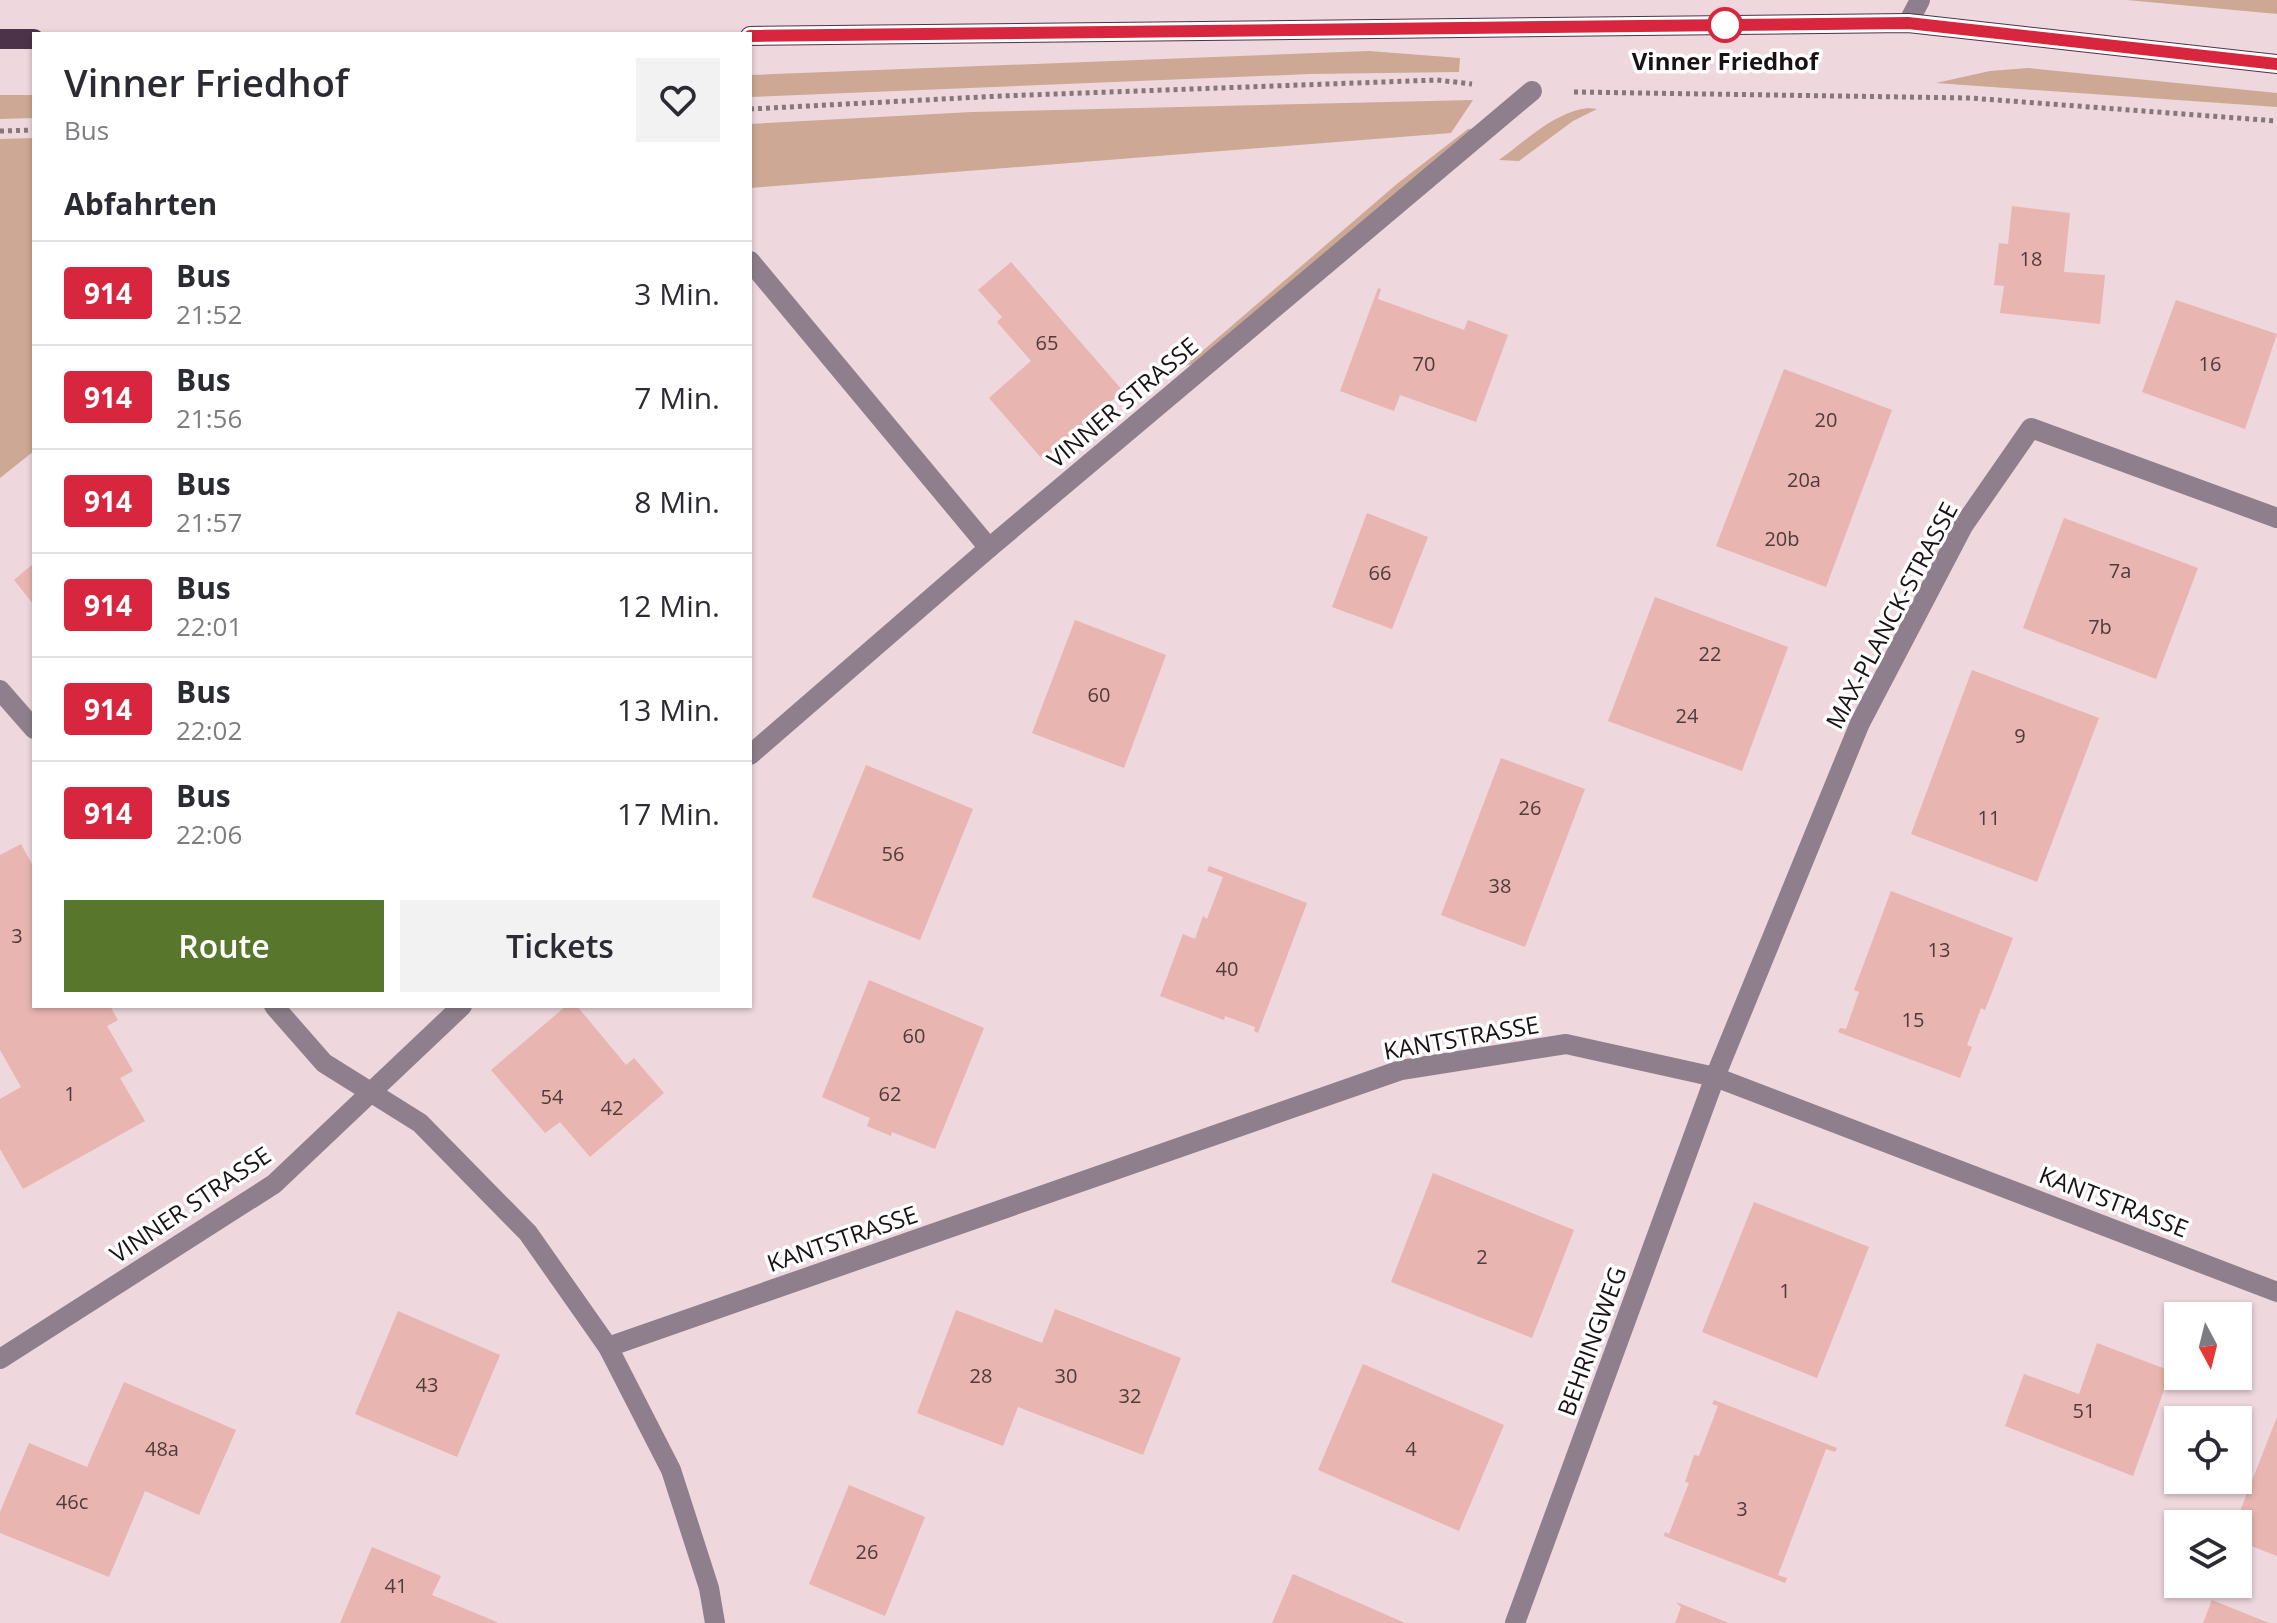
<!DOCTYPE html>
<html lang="de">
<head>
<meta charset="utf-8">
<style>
  :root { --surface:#fff; --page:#f2f2f3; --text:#2b2b33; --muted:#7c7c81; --line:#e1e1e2; --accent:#58772d }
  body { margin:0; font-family:"Open Sans",sans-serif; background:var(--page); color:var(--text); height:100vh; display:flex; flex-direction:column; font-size:30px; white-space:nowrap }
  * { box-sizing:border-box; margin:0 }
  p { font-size:26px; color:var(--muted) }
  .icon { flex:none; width:44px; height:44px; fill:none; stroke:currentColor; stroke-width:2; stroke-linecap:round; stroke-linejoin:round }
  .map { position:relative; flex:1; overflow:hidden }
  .sheet { position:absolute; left:32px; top:32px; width:720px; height:976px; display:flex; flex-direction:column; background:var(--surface); border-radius:0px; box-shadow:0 2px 6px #0004 }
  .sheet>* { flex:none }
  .badge { padding:0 16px; border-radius:6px; font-size:28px; line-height:52px }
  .needle { width:52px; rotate:173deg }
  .controls { position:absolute; left:2164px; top:1302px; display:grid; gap:16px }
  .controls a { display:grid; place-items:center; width:88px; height:88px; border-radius:0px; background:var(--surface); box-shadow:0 2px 6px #0004; font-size:40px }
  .map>.badge { position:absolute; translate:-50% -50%; box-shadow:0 0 0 4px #fff }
  h2 { padding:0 32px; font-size:30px; line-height:72px }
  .round { display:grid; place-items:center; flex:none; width:84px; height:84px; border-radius:0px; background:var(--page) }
  .headline { display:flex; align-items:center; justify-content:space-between; height:136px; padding:0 32px }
  h1 { font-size:38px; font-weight:600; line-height:60px }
  .primary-button { display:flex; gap:16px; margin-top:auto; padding:16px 32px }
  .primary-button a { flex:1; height:92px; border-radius:0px; background:var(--accent); color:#fff; font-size:32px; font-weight:600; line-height:92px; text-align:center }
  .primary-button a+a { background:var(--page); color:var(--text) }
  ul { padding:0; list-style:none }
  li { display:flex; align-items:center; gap:24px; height:104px; padding:0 32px; border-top:2px solid var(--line) }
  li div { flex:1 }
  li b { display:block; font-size:30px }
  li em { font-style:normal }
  li .badge { min-width:88px; font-weight:700; text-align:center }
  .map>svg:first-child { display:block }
  .green { fill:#cda894 }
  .building { fill:#e8b5b0 }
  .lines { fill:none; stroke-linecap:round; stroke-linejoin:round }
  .path { stroke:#87777b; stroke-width:5; stroke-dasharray:4 4; stroke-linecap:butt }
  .minor { stroke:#8f7f8c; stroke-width:20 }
  .major { stroke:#4d3349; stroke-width:20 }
  .line-casing { stroke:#fff; stroke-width:18 }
  .line { stroke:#d7263d; stroke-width:12 }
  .stop-dot { fill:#fff; stroke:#d7263d; stroke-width:4 }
  .labels { text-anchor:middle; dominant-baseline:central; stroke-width:7; stroke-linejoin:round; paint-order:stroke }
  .number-label { font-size:20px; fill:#4e3b3b }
  .stop-label { font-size:24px; font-weight:bold; fill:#1a1214; stroke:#fff }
  .street-label { font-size:24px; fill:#1a1214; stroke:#fff }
</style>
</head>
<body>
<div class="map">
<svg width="2277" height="1623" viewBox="0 0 2277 1623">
  <rect width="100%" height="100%" fill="#eed7dd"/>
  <g class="green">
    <path d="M2127 0H2277V14Z"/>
    <path d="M1369 51 1460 58 1459 72 1310 74 750 97V75Z"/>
    <path d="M2028 68 2277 93V107L1936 83 1990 71Z"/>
    <path d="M0 95H34V118L0 119Z"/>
    <path d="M1473 100 1451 133 750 188V124L972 112Z"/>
    <path d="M1588 108 1597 109 1573 121 1519 161 1499 160C1526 141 1554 112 1588 108Z"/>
    <path d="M1482 128 1202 362 1185 366 1398 183 1468 129Z"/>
    <path d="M34 138V451L0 478V139Z"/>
  </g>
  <g class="building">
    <path d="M2012 206 2070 213 2064 272 2105 275 2100 324 2000 313 2004 286 1994 285 1999 243 2008 244Z"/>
    <path d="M1011 262 1123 391 1043 460 989 398 1031 361 997 322 1002 317 978 290Z"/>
    <path d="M1378 288 1381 289 1378 299 1464 330 1468 320 1508 335 1476 422 1400 395 1394 411 1340 391Z"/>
    <path d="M2176 300 2277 334 2245 429 2142 392Z"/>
    <path d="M1784 369 1892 410 1826 587 1716 546Z"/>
    <path d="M1367 513 1428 537 1392 629 1332 607Z"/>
    <path d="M2064 518 2198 568 2156 679 2023 628Z"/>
    <path d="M34 563V605L14 580Z"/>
    <path d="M1655 597 1788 647 1742 771 1608 721Z"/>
    <path d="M1075 620 1166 655 1124 768 1032 733Z"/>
    <path d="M1972 670 2099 718 2037 882 1911 834Z"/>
    <path d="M1501 758 1585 789 1525 947 1441 915Z"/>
    <path d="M866 765 973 809 920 940 812 897Z"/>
    <path d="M21 844 34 868V1006H110L118 1020 107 1026 133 1071 120 1078 145 1121 23 1189 0 1149V1099L21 1087 0 1050V855Z"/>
    <path d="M1209 866 1307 903 1258 1033 1254 1031 1255 1027 1225 1016 1224 1020 1160 996 1183 934 1195 939 1203 916 1207 919 1223 877 1207 871Z"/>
    <path d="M1891 891 2013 938 1985 1010 1981 1008 1967 1045 1972 1047 1960 1078 1838 1032 1840 1028 1846 1029 1859 992 1854 990Z"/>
    <path d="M869 980 984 1028 935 1149 892 1132 891 1136 867 1126 870 1118 822 1097Z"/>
    <path d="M566 1006H577L626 1065 634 1058 664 1093 590 1157 560 1122 545 1133 491 1070Z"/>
    <path d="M1433 1173 1574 1230 1532 1338 1391 1282Z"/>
    <path d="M1754 1202 1869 1247 1817 1378 1702 1332Z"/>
    <path d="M1055 1309 1181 1358 1143 1455 1018 1407 1003 1446 917 1413 956 1310 1042 1343Z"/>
    <path d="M398 1311 500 1355 457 1457 355 1414Z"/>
    <path d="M2097 1343 2171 1371 2133 1476 2005 1426 2024 1374 2079 1394Z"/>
    <path d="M1363 1364 1504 1425 1459 1531 1318 1470Z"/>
    <path d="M124 1382 236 1430 199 1515 145 1491 109 1577 0 1533V1512L29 1443 87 1467Z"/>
    <path d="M1714 1400 1837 1448 1835 1452 1826 1449 1778 1575 1787 1578 1785 1583 1664 1536 1665 1532 1669 1534 1689 1483 1685 1482 1694 1455 1699 1456 1718 1406 1712 1404Z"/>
    <path d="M2277 1417V1556L2238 1541V1524H2235Z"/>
    <path d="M849 1485 925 1517 885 1616 809 1584Z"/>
    <path d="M372 1547 441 1576 432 1595 499 1623H340Z"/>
    <path d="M1293 1574 1405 1623H1272Z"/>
    <path d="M2212 1600 2269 1623H2203Z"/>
    <path d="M1676 1602 1729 1623H1675L1681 1607Z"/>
  </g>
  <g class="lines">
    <g class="path">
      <path d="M1574 92 1970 98 2277 121"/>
      <path d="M750 109 1001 96 1437 80 1472 84"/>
      <path d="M0 131 34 130"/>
    </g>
    <g class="minor">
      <path d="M1908 23 1920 0"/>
      <path d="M750 261 989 548"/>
      <path d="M0 690 34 729"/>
      <path d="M750 755 989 548 1532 91"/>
      <path d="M274 1006 324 1063 420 1123 528 1233 608 1347 671 1470 709 1588 715 1623"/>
      <path d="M608 1347 1401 1070 1566 1044 1715 1077 2277 1292"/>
      <path d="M0 1359 274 1184 462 1006"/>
      <path d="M1515 1623 1715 1077 1860 723 1963 526 2031 428 2277 518"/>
    </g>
    <g class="major">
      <path d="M750 36 1908 23 2277 64"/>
      <path d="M0 39H34"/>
    </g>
  </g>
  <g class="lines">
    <defs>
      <path id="line" d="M750 36 1908 23 2277 64"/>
    </defs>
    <use href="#line" class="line-casing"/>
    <use href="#line" class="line"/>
  </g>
  <circle class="stop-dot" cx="1725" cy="25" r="16"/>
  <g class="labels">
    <g class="number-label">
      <text x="2031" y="258">18</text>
      <text x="1047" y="342">65</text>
      <text x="1424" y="363">70</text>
      <text x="2210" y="363">16</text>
      <text x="1826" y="419">20</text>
      <text x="1804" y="479">20a</text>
      <text x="1782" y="538">20b</text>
      <text x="2120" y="570">7a</text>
      <text x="1380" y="572">66</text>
      <text x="2100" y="626">7b</text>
      <text x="1710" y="653">22</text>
      <text x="1099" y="694">60</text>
      <text x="1687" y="715">24</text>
      <text x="2020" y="735">9</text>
      <text x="1530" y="807">26</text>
      <text x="1989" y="817">11</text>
      <text x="893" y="853">56</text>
      <text x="1500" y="885">38</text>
      <text x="17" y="935">3</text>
      <text x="1939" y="949">13</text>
      <text x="1227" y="968">40</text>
      <text x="1913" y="1019">15</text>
      <text x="914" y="1035">60</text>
      <text x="70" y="1093">1</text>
      <text x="890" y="1093">62</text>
      <text x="552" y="1096">54</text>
      <text x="612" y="1107">42</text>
      <text x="1482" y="1256">2</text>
      <text x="1785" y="1290">1</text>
      <text x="981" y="1375">28</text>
      <text x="1066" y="1375">30</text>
      <text x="427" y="1384">43</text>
      <text x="1130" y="1395">32</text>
      <text x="2084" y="1410">51</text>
      <text x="162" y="1448">48a</text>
      <text x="1411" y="1448">4</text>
      <text x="72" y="1501">46c</text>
      <text x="1742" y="1508">3</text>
      <text x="867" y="1551">26</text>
      <text x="396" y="1585">41</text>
    </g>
    <g class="stop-label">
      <text x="1725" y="60">Vinner Friedhof</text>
    </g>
    <g class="street-label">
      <text transform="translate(1122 402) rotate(-40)">VINNER STRASSE</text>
      <text transform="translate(1891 615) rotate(-62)">MAX-PLANCK-STRASSE</text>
      <text transform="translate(1461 1037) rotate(-10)">KANTSTRASSE</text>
      <text transform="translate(2114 1201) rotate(21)">KANTSTRASSE</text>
      <text transform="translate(190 1204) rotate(-34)">VINNER STRASSE</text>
      <text transform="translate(842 1238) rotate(-19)">KANTSTRASSE</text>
      <text transform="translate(1591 1341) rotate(-70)">BEHRINGWEG</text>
    </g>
  </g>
</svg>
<div class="controls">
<a><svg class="needle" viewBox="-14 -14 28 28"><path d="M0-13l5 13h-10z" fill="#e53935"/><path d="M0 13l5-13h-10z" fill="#7c7c81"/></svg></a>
<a><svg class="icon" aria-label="locate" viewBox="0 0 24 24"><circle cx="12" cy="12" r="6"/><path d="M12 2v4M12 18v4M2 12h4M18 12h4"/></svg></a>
<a><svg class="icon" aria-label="layers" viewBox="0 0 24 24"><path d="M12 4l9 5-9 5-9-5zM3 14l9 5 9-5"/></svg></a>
</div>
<section class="sheet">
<div class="headline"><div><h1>Vinner Friedhof</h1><p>Bus</p></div><a class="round"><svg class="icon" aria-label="heart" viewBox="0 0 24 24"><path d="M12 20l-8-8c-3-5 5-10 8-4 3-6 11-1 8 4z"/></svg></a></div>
<h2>Abfahrten</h2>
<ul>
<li><span class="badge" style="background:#d7263d;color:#fff">914</span><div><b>Bus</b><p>21:52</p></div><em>3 Min.</em></li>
<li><span class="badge" style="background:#d7263d;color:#fff">914</span><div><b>Bus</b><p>21:56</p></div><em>7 Min.</em></li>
<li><span class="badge" style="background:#d7263d;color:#fff">914</span><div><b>Bus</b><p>21:57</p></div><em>8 Min.</em></li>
<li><span class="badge" style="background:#d7263d;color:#fff">914</span><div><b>Bus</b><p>22:01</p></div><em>12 Min.</em></li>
<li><span class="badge" style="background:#d7263d;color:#fff">914</span><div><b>Bus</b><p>22:02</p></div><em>13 Min.</em></li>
<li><span class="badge" style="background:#d7263d;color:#fff">914</span><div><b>Bus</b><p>22:06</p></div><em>17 Min.</em></li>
</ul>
<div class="primary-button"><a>Route</a><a>Tickets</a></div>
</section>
</div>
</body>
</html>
